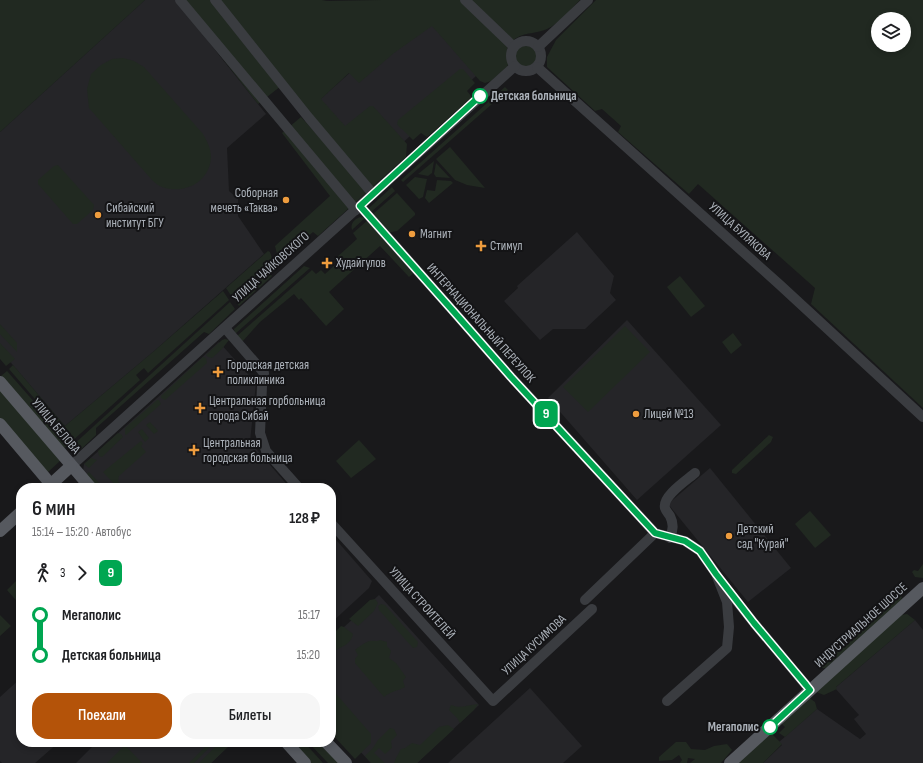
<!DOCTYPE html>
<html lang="ru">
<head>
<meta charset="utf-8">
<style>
  :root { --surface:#fff; --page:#f6f6f6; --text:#202124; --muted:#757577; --accent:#b45309 }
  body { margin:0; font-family:"Sofia Sans Condensed",sans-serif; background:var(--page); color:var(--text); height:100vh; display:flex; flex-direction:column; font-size:15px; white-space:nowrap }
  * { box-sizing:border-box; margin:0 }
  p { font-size:13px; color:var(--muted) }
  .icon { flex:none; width:22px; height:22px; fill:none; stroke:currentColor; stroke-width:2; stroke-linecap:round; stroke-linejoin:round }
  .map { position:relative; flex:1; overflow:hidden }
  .sheet { position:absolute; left:16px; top:483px; width:320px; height:264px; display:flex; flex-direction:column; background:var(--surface); border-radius:16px; box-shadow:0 2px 6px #0003 }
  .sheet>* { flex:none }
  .badge { padding:0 8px; border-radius:6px; font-size:14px; line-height:26px }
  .buttons { position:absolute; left:871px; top:12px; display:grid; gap:8px }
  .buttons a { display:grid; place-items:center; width:40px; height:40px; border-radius:50%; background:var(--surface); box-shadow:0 2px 6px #0003; font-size:20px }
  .map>.badge { position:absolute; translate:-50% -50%; box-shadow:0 0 0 2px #fff }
  .legs { display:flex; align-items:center; gap:6px; height:44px; padding:0 16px; font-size:13px }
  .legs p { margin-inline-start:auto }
  .summary { display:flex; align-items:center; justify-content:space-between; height:68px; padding:0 16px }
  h1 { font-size:22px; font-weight:600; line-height:30px }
  .action { display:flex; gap:8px; margin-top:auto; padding:8px 16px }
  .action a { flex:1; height:46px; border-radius:16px; background:var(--accent); color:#fff; font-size:16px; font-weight:600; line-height:46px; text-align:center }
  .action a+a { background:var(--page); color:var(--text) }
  ul { padding:0 16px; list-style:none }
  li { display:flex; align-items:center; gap:14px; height:40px; font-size:15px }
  li i { display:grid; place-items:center; width:6px; height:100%; margin:0 5px; background:currentColor }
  li i::after { content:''; width:10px; height:10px; margin:-5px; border:3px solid; border-radius:50%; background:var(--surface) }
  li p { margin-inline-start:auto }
  li:first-child i { background:linear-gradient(#0000 50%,currentColor 0) }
  li:last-child i { background:linear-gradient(currentColor 50%,#0000 0) }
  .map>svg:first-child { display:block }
  .built { fill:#252528 }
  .green { fill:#212921; fill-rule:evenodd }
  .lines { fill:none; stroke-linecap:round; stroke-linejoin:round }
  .minor { stroke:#3a3c40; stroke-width:10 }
  .major { stroke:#56595f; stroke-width:12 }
  .line-1-casing { stroke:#fff; stroke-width:9 }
  .line-1 { stroke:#00a651; stroke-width:6 }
  .stop-1-dot { fill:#fff; stroke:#00a651; stroke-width:2 }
  .poi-dot { fill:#ee9c3e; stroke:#141416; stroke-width:1.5 }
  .labels { text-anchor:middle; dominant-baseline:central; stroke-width:4; stroke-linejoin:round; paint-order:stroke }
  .stop-label { font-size:13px; font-weight:bold; fill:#acb2ba; stroke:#141416; text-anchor:start }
  .poi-label { font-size:13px; fill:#acb2ba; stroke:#141416; text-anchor:start }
  .street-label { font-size:13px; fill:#acb2ba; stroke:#141416 }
</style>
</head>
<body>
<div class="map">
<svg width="923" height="763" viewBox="0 0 923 763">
  <rect width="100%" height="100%" fill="#19191b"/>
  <g class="built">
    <path d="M145 0H177L219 55 266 114 227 148 229 191 238 199V216L264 254 153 352 65 426 0 350V132Z"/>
    <path d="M427 4 498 56 365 177 307 111Z"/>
    <path d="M577 232 614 276 610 293 616 300 585 329H553L540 340 504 301 518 288 517 286Z"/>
    <path d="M627 320 721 425 637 500 548 398Z"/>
    <path d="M219 342 256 383 250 442 290 488H96L83 471 84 464Z"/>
    <path d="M710 468 791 568 748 602 668 504Z"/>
    <path d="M331 534 372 581 369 588 331 623Z"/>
    <path d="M379 595 479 705 417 763H371L331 720V639Z"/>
    <path d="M915 620 923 630V763H763L782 745 779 742 817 709 860 739 866 734 854 719 859 715 835 688Z"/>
    <path d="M21 678V742H59L35 763H2L0 761V697Z"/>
    <path d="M530 688 582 746 563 763H448Z"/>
    <path d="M97 742H233L211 763H76Z"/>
  </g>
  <g class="green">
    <path d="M0 0H145L0 132Z"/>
    <path d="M177 0H322L327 1 381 0H580C570 10 560 23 547 29 530 36 522 30 507 46L509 62 507 67 491 81 485 83 480 81 432 26 394 53 359 83 349 73 321 99 345 126 370 106H373L407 144 406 157 371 188 281 86 258 104Z"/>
    <path d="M596 0H923V408L811 304 815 288 698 184 689 194 618 132 621 126 602 109 595 111 547 67V57L556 40ZM878 19H904V45H878Z"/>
    <circle cx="526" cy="56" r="11"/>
    <path d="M123 58 134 61 144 67 203 134C207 141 211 149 211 157 210 182 184 195 162 187 159 186 155 183 152 180L89 108 87 89 91 74 101 65 112 59Z"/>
    <path d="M460 69H463L474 82 475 83 467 91 471 96V98L427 137 421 133 413 140 402 129H401L397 124 398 120Z"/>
    <path d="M505 87 508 90 403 182 401 180Z"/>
    <path d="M301 117 368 191 318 236 313 232 282 259 277 254 275 246 330 196 282 133Z"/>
    <path d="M450 147 485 188 467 185 455 180 436 159Z"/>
    <path d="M434 161 432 173 428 176 418 174Z"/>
    <path d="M436 163 450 178 436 177 434 174Z"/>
    <path d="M58 165 94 205 93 210 77 224H73L38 184V180L54 166Z"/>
    <path d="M415 177 427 179 423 197 419 199 406 185Z"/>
    <path d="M437 180 451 181 453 183 429 203 425 198 427 190 435 191Z"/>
    <path d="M392 187 395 191 370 213V207Z"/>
    <path d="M397 193 415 213V215L397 231 387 233 373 214Z"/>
    <path d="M360 217 365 218 352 230C350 224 354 219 360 217Z"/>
    <path d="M368 220 414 273 409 277 380 246 329 292 344 309 326 326 301 298 299 300 294 294 260 322 242 342 237 336 312 270 316 274 321 270 325 274 338 262 336 258 357 239 353 233Z"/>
    <path d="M268 251 270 252 272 258 263 266 265 268 232 297 226 288Z"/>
    <path d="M304 266 310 268 235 334 234 329Z"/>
    <path d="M267 270 272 276 271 277 239 306 234 299Z"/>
    <path d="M680 276 705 306 691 317 667 287Z"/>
    <path d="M223 291 229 300 148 373 144 368 136 375 140 380 71 442 65 434 9 369 13 365 65 426 153 352Z"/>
    <path d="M230 302 235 309 209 334 204 332 96 428V435L77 453 72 446Z"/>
    <path d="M0 324 17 343V352L0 334Z"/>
    <path d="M625 326 650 352 588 412 563 387Z"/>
    <path d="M733 333 742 345 731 354 722 342Z"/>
    <path d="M225 339 229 340 222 349 212 358 208 357 206 355 222 340Z"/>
    <path d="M0 343 15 359 6 366 0 359Z"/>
    <path d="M203 357 206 358 207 363 165 400 161 398V396Z"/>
    <path d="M7 371 65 437 69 444 62 450 1 379V376Z"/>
    <path d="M0 388 61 460 47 473 0 418Z"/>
    <path d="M157 400H159L161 404 126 435 125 434V428Z"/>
    <path d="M150 422 158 431 154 434 146 425Z"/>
    <path d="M142 429 149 438 145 442 138 432Z"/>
    <path d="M118 433 121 434 123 437 102 457 99 456 98 451Z"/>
    <path d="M769 435 773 437 771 442 736 474 732 473V470Z"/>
    <path d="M359 440 376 459 351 478 336 461Z"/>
    <path d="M141 441 143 444 141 446 146 452 119 476 118 481 124 488H118L103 472Z"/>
    <path d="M91 458 97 460 89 468 84 464Z"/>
    <path d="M89 472 104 488H97L85 476Z"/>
    <path d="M810 511 831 535 815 548 795 524Z"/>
    <path d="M923 564V578L915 577 912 572 914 570 918 571Z"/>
    <path d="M16 581 21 587V606L7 590Z"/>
    <path d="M902 596 901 601 826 668H822L819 665 820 661 833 655V650L837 647H842L850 642 851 638 856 633 862 624 878 612 884 604C891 603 895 597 902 596Z"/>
    <path d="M375 599 378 603 374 611 358 626 349 619 370 600Z"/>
    <path d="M381 604 385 605 418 642 417 647 413 648 379 610 378 606Z"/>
    <path d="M907 614 915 620 836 687 837 689 824 695 816 692 900 615Z"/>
    <path d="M0 615 11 626 0 636Z"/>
    <path d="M341 626 344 627 353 634C350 647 339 646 331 654V636Z"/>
    <path d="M380 640 387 642V646L391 651 389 658 396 663 406 677 403 681 405 687C398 691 391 691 384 697L355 663V659L358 655 355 650C359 647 365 642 370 641 374 640 376 642 380 640Z"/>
    <path d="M331 688 371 734V743L355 759 331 733Z"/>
    <path d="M808 697 815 702 817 709 785 737 779 733 785 727 780 722Z"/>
    <path d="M478 704 474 710 460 723 457 718 449 710 451 705C460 709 468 705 478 704Z"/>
    <path d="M448 725 454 729 417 763H394L396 758 401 749 405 748 412 743 420 745 439 727Z"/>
    <path d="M390 728 394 729 397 735 391 741 392 748 385 754 379 748 374 753 385 763H371L365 756 373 748 378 740Z"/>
    <path d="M770 732 782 744 763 763H737Z"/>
    <path d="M210 742H215L194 763H189Z"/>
    <path d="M227 742H233L211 763H199L218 744 224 746Z"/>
    <path d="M292 742H304L323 763H311Z"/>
    <path d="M308 742H321L341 763H328Z"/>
    <path d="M676 742H686L691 749 705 750 714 746 727 744 732 750 721 763H690L695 759 688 758 687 763H680L682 760 679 755 672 760 659 761V757Z"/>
    <path d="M125 745 142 763H107Z"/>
  </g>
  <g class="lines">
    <g class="minor">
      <path d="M180 0 356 210"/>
      <path d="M215 0 309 118 373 194"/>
      <path d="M465 0 514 47"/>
      <circle cx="526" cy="56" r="15"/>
      <path d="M538 47 588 0"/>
      <path d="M537 67 780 285 923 417"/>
      <path d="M360 206 454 312 511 377 655 533 685 541 700 551 716 574 727 602 729 627 727 648 667 701"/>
      <path d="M225 328 264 373 262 386 260 433 266 451 299 488"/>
      <path d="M71 466 515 66"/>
      <path d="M331 523 493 701 592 609"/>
      <path d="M670 538C673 530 674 524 670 516 668 513 666 511 665 508 662 496 687 480 695 473"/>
      <path d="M723 584 754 623 810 690"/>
      <path d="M585 600 655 533"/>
    </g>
    <g class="major">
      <path d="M0 382 91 488"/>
      <path d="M0 424 54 488"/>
      <path d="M47 488 71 466"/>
      <path d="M0 531 21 512"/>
      <path d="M286 742 305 763"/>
      <path d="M326 742 346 763"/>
      <path d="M730 763 923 588"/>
    </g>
  </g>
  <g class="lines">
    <defs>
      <path id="line-1" d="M480 96 360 206 454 312 511 377 655 533 685 541 700 551 716 574 754 623 806 685 810 690 770 727"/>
    </defs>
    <use href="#line-1" class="line-1-casing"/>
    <use href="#line-1" class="line-1"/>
  </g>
  <g class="stop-1-dot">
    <circle cx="480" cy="96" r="7"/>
    <circle cx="770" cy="727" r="7"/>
  </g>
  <g class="poi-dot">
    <circle cx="286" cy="200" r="4"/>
    <circle cx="98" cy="215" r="4"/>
    <circle cx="412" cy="234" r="4"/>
    <path d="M479 240h4v4h4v4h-4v4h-4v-4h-4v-4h4z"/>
    <path d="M325 257h4v4h4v4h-4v4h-4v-4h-4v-4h4z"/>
    <path d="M216 366h4v4h4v4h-4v4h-4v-4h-4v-4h4z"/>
    <path d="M198 402h4v4h4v4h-4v4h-4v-4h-4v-4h4z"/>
    <circle cx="636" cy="414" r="4"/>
    <path d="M192 444h4v4h4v4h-4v4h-4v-4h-4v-4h4z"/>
    <circle cx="729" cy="536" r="4"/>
  </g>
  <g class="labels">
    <g class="stop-label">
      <text x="491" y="96">Детская больница</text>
      <text x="759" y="727" text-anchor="end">Мегаполис</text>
    </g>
    <g class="poi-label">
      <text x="278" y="193" text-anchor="end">Соборная<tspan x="278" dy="15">мечеть «Таква»</tspan></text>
      <text x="106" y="208">Сибайский<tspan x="106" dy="15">институт БГУ</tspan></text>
      <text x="420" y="234">Магнит</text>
      <text x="490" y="246">Стимул</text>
      <text x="336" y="263">Худайгулов</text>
      <text x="227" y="365">Городская детская<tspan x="227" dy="15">поликлиника</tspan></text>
      <text x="209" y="401">Центральная горбольница<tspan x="209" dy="15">города Сибай</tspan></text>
      <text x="644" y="414">Лицей №13</text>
      <text x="203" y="443">Центральная<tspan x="203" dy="15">городская больница</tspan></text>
      <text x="737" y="529">Детский<tspan x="737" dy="15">сад "Курай"</tspan></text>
    </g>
    <g class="street-label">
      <text transform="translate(740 231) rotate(42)">УЛИЦА БУЛЯКОВА</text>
      <text transform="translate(271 267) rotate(-42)">УЛИЦА ЧАЙКОВСКОГО</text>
      <text transform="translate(481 323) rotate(48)">ИНТЕРНАЦИОНАЛЬНЫЙ ПЕРЕУЛОК</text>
      <text transform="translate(56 426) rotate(50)">УЛИЦА БЕЛОВА</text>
      <text transform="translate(422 603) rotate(48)">УЛИЦА СТРОИТЕЛЕЙ</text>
      <text transform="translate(861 625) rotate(-42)">ИНДУСТРИАЛЬНОЕ ШОССЕ</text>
      <text transform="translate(534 645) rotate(-43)">УЛИЦА КУСИМОВА</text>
    </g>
  </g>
</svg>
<div class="buttons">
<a><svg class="icon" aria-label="layers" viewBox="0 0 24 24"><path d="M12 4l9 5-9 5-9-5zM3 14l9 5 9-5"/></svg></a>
</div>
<b class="badge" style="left:546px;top:414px;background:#00a651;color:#fff">9</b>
<section class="sheet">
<div class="summary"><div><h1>6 мин</h1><p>15:14 – 15:20 · Автобус</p></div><b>128 ₽</b></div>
<div class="legs"><svg class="icon" aria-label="walk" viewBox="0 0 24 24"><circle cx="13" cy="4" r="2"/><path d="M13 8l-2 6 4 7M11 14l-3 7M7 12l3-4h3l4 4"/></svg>3<svg class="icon" aria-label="forward" viewBox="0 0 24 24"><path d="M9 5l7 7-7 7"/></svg><b class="badge" style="background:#00a651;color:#fff">9</b></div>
<ul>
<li><i style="color:#00a651"></i><b>Мегаполис</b><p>15:17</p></li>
<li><i style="color:#00a651"></i><b>Детская больница</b><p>15:20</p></li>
</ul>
<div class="action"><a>Поехали</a><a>Билеты</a></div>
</section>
</div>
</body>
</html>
